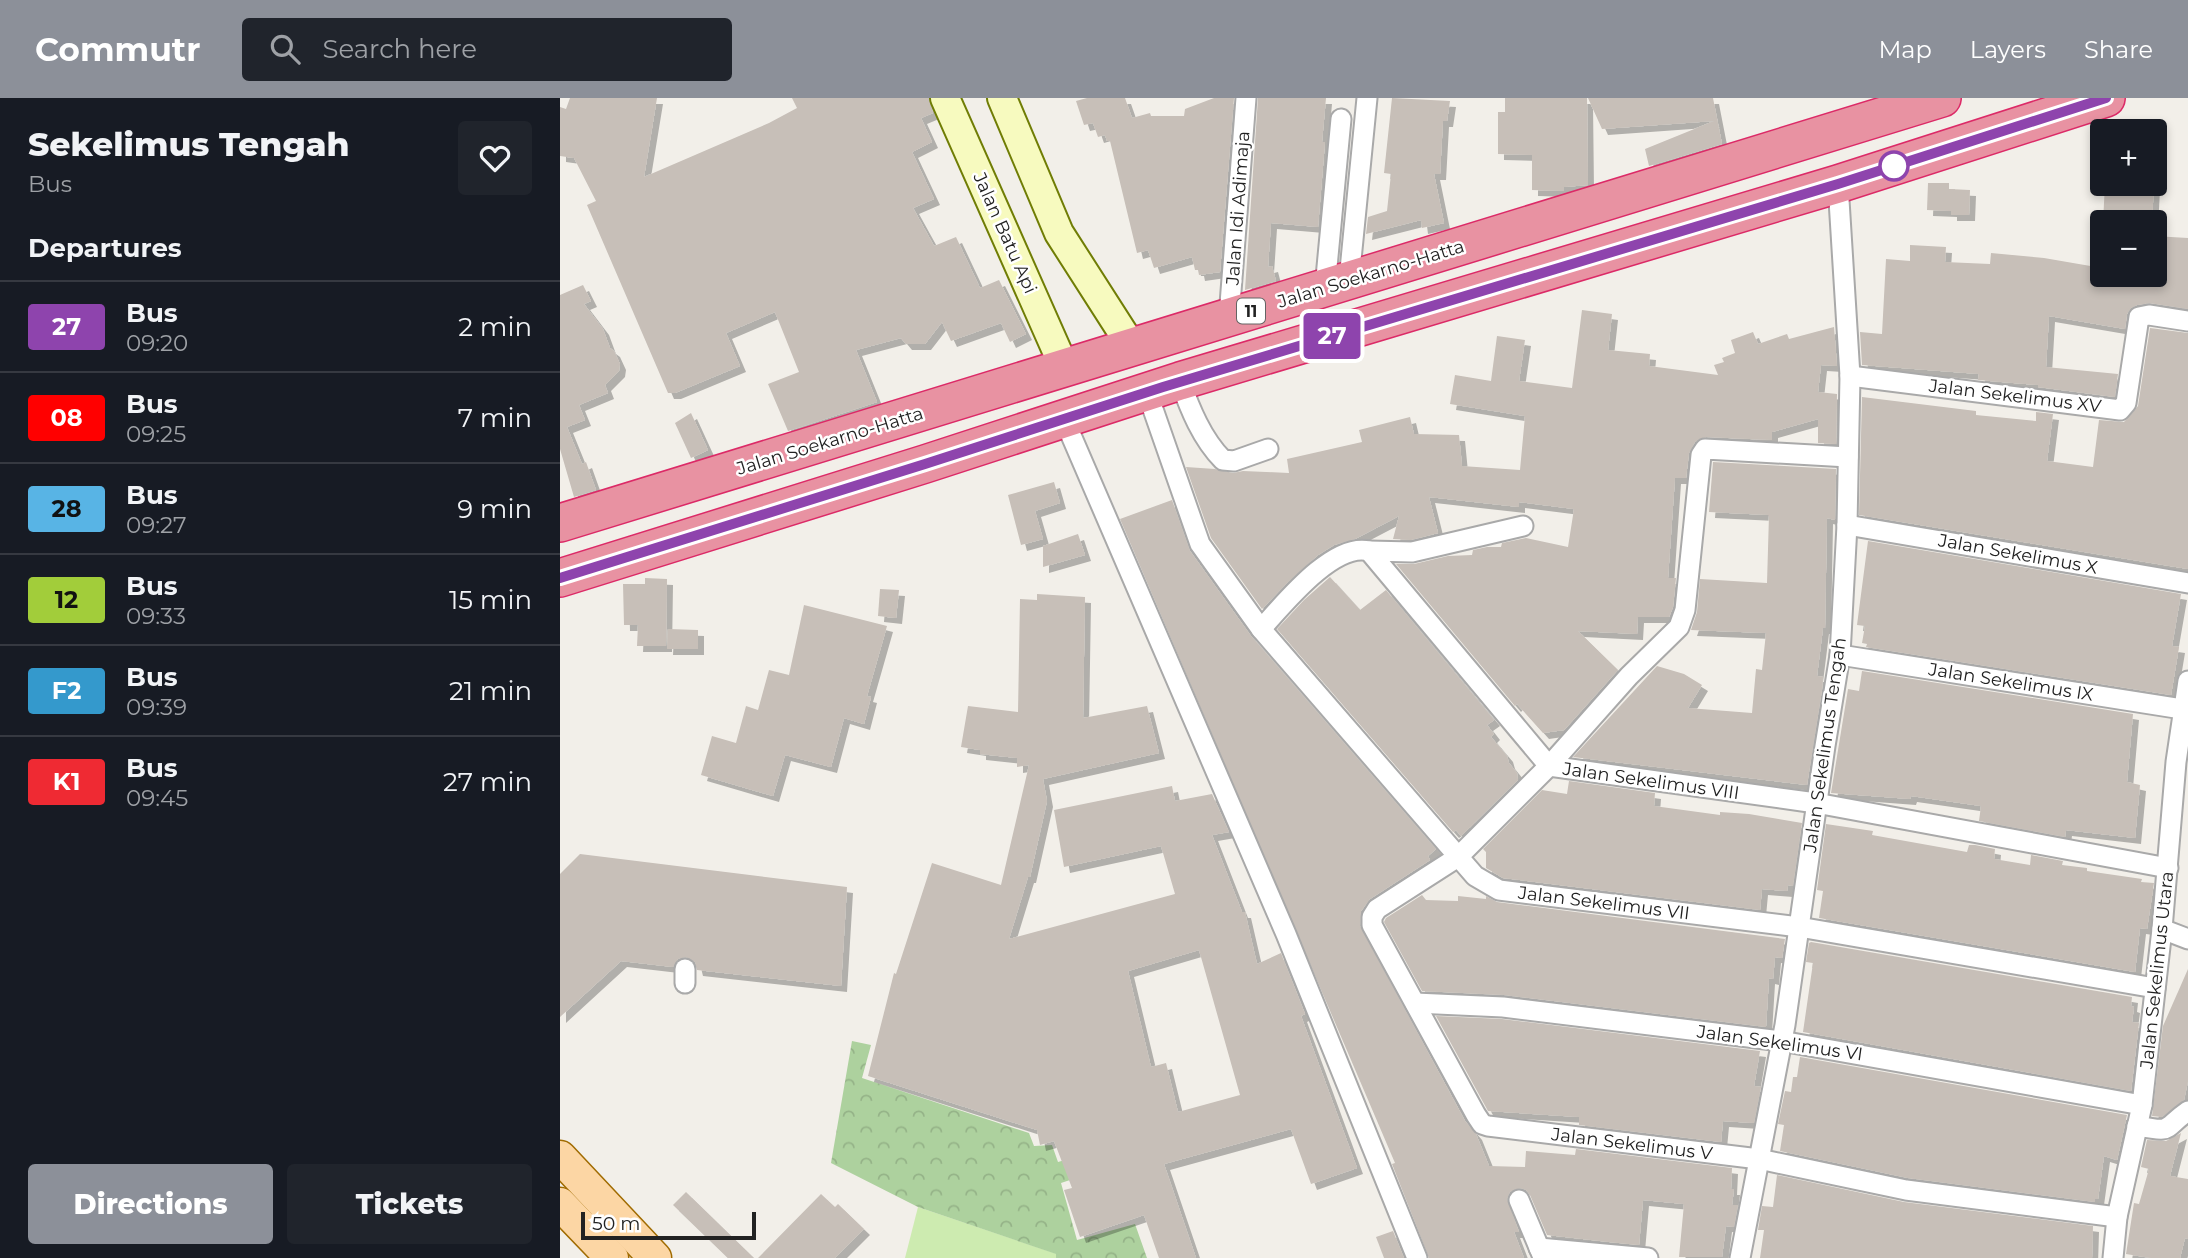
<!DOCTYPE html>
<html lang="en">
<head>
<meta charset="utf-8">
<style>
  :root { --surface:#171b24; --page:#20242c; --text:#f1f3f6; --muted:#9ea1a6; --line:#363941; --accent:#8c9099 }
  body { margin:0; font-family:Montserrat,sans-serif; background:var(--page); color:var(--text); height:100vh; display:flex; flex-direction:column; font-size:26px; white-space:nowrap }
  * { box-sizing:border-box; margin:0 }
  p { font-size:23px; color:var(--muted) }
  .icon { flex:none; width:38px; height:38px; fill:none; stroke:currentColor; stroke-width:2; stroke-linecap:round; stroke-linejoin:round }
  .map { position:relative; flex:1; overflow:hidden }
  .details { display:flex; flex-direction:column; background:var(--surface); width:560px }
  .details>* { flex:none }
  .badge { padding:0 14px; border-radius:5px; font-size:24px; line-height:46px }
  .tools { position:absolute; left:1530px; top:21px; display:grid; gap:14px }
  .tools a { display:grid; place-items:center; width:77px; height:77px; border-radius:7px; background:var(--surface); box-shadow:0 4px 10px #0003; font-size:35px }
  .scale { position:absolute; left:21px; bottom:18px; width:175px; box-sizing:border-box; padding-left:7px; border:4px solid #222; border-top:0; font-size:19px; line-height:24px; white-space:nowrap; color:#222; -webkit-text-stroke:5px #fff; paint-order:stroke }
  .map>.badge { position:absolute; translate:-50% -50%; box-shadow:0 0 0 4px #fff }
  h2 { padding:0 28px; font-size:26px; line-height:63px }
  .round { display:grid; place-items:center; flex:none; width:74px; height:74px; border-radius:7px; background:var(--page) }
  .headline { display:flex; align-items:center; justify-content:space-between; height:119px; padding:0 28px }
  h1 { font-size:33px; font-weight:800; line-height:52px }
  .cta { display:flex; gap:14px; margin-top:auto; padding:14px 28px }
  .cta a { flex:1; height:80px; border-radius:7px; background:var(--accent); color:#fff; font-size:28px; font-weight:800; line-height:80px; text-align:center }
  .cta a+a { background:var(--page); color:var(--text) }
  ul { padding:0; list-style:none }
  li { display:flex; align-items:center; gap:21px; height:91px; padding:0 28px; border-top:2px solid var(--line) }
  li div { flex:1 }
  li b { display:block; font-size:26px }
  li em { font-style:normal }
  li .badge { min-width:77px; font-weight:700; text-align:center }
  header { display:flex; align-items:center; gap:42px; box-sizing:border-box; height:98px; padding:0 35px; background:var(--accent); color:#fff }
  header strong { font-size:33px }
  nav { display:flex; gap:38px; margin-inline-start:auto; font-size:24px }
  .search { width:490px; height:63px; background:var(--page); display:flex; align-items:center; gap:18px; box-sizing:border-box; padding:0 24px; border-radius:7px; color:var(--muted); font-size:26px }
  main { display:flex; flex:1; min-height:0 }
  .map>svg:first-child { display:block }
  .grass { fill:#cdebb0 }
  .forest { fill:url(#forest-crowns) }
  .building { fill:#c7bfb8; fill-rule:evenodd; filter:url(#shadow) }
  .lines { fill:none; stroke-linecap:round; stroke-linejoin:round }
  .street-casing { stroke:#a9a9a9; stroke-width:23 }
  .secondary-casing { stroke:#707d05; stroke-width:32 }
  .primary-casing { stroke:#a06b00; stroke-width:35 }
  .highway-casing { stroke:#dc2a67; stroke-width:40 }
  .street { stroke:#fff; stroke-width:19 }
  .secondary { stroke:#f7fabf; stroke-width:28 }
  .primary { stroke:#fcd6a4; stroke-width:32 }
  .highway { stroke:#e892a2; stroke-width:37 }
  .line-casing { stroke:#fff; stroke-width:16 }
  .line { stroke:#8e44ad; stroke-width:10 }
  .stop-dot { fill:#fff; stroke:#8e44ad; stroke-width:3.5 }
  .labels { text-anchor:middle; dominant-baseline:central; stroke-width:5; stroke-linejoin:round; paint-order:stroke }
  .shield { fill:#fff; stroke:#646464; stroke-width:2 }
  .shield-label { font-size:16px; font-weight:bold; fill:#222 }
  .street-label { font-size:18px; fill:#222; stroke:#fff }
</style>
</head>
<body>
<header>
<strong>Commutr</strong>
<div class="search"><svg class="icon" aria-label="search" viewBox="0 0 24 24"><circle cx="10" cy="10" r="6"/><path d="M15 15l6 6"/></svg>Search here</div>
<nav><a>Map</a><a>Layers</a><a>Share</a></nav>
</header>
<main>
<section class="details">
<div class="headline"><div><h1>Sekelimus Tengah</h1><p>Bus</p></div><a class="round"><svg class="icon" aria-label="heart" viewBox="0 0 24 24"><path d="M12 20l-8-8c-3-5 5-10 8-4 3-6 11-1 8 4z"/></svg></a></div>
<h2>Departures</h2>
<ul>
<li><span class="badge" style="background:#8e44ad;color:#fff">27</span><div><b>Bus</b><p>09:20</p></div><em>2 min</em></li>
<li><span class="badge" style="background:#f00;color:#fff">08</span><div><b>Bus</b><p>09:25</p></div><em>7 min</em></li>
<li><span class="badge" style="background:#58b4e5;color:#111">28</span><div><b>Bus</b><p>09:27</p></div><em>9 min</em></li>
<li><span class="badge" style="background:#a2cd3a;color:#111">12</span><div><b>Bus</b><p>09:33</p></div><em>15 min</em></li>
<li><span class="badge" style="background:#3499cc;color:#fff">F2</span><div><b>Bus</b><p>09:39</p></div><em>21 min</em></li>
<li><span class="badge" style="background:#ef2a33;color:#fff">K1</span><div><b>Bus</b><p>09:45</p></div><em>27 min</em></li>
</ul>
<div class="cta"><a>Directions</a><a>Tickets</a></div>
</section>
<div class="map">
<svg width="1628" height="1160" viewBox="0 0 1628 1160">
  <defs>
    <pattern id="forest-crowns" width="20" height="18" patternUnits="userSpaceOnUse" patternTransform="scale(1.75)"><rect width="20" height="18" fill="#add19e"/><path d="M2 6a3 3 0 1 1 6 0M12 15a3 3 0 1 1 6 0" fill="none" stroke="#95b388"/></pattern>
    <filter id="shadow"><feDropShadow dx="6" dy="6" stdDeviation="0" flood-color="#0004"/></filter>
  </defs>
  <rect width="100%" height="100%" fill="#f2efe9"/>
  <path class="grass" d="M358 1109 497 1156 496 1160H345Z"/>
  <path class="forest" d="M292 943 311 947 302 980 469 1035 474 1048 492 1047 498 1064 522 1057 531 1075 501 1085 517 1142 575 1126 587 1160H496V1156L358 1109 271 1065Z"/>
  <g class="building">
    <path d="M10 0H97L84 79 209 25 237 10 232 0H369L373 15 361 20 372 44 352 54 374 101 353 110 374 148 396 139 420 190 439 182 466 236 450 244 441 225 391 243 382 224 365 246H346L341 240 296 252 317 304 228 333 208 286 239 274 215 214 166 235 180 268 115 295H108L27 107 36 103 14 60 0 58V9L6 11Z"/>
    <path d="M527 0H565L572 20 590 15 591 18H624L625 11 654 0H674L660 174 639 177 638 172H635L632 159 594 170 588 152 577 155 550 43H547L545 37 538 39 533 25 524 27 516 3Z"/>
    <path d="M698 0H766L762 44H765L758 129 711 125 708 169 712 168 716 183 685 192Z"/>
    <path d="M832 0 890 3 887 23H883L880 76H874L884 125 862 130 861 122 806 136 808 119 827 113 831 76 824 75Z"/>
    <path d="M945 0H1027L1028 87 1004 89V93L972 92V57L938 56V14H945Z"/>
    <path d="M1028 0H1153L1162 46 1089 68 1085 51 1154 23 1042 31Z"/>
    <path d="M1368 85H1389V91L1410 92 1409 117H1391V113L1367 112Z"/>
    <path d="M1545 86H1594L1592 124H1543Z"/>
    <path d="M1594 138 1628 140V211L1590 205 1577 207 1571 210 1567 216 1565 231 1489 218 1486 269 1558 276 1555 299 1478 289V287L1418 282 1419 276 1302 267 1300 234 1322 236 1326 161 1350 163V147L1386 149 1385 164 1430 166 1431 155 1484 160 1542 170V177H1594Z"/>
    <path d="M23 187 31 203 24 206 43 231 50 250 54 253 60 266 59 273 45 287 48 295 19 307 25 322 7 329 22 366 26 364 36 392 14 399 0 351V197Z"/>
    <path d="M1022 212 1052 216 1048 252 1090 256 1089 268 1158 277 1154 267 1164 264 1162 260 1175 255 1171 242 1193 234 1198 246 1227 236 1229 241 1274 229 1277 268 1261 267 1258 294 1277 296 1276 346 1258 345V321L1212 334V342L1146 339 1135 344 1129 355 1126 380H1115L1108 480H1116L1113 509 1109 519H1078L1077 536 1018 533 1058 572 1004 632 983 635 957 606 955 608 836 466H854L888 458 912 457 913 452 927 449H941L942 445 966 440 1008 449 1014 411 959 404V409L869 399 878 435 851 442 833 441 839 418 795 441 774 447 758 457 727 485 702 511 651 440 626 369 655 371 673 375 683 373 729 375 727 361 802 344 799 332 850 319 854 336 899 337 902 368 960 372 965 318 890 306 895 277 931 283 937 238 965 242 959 283 1012 290Z"/>
    <path d="M1590 230 1628 235V471L1299 417 1302 299 1416 313V317L1476 323V314L1493 316 1487 363 1533 369 1539 322 1564 324 1578 308Z"/>
    <path d="M131 315 148 352 131 360 115 325Z"/>
    <path d="M1153 364 1276 371 1275 422 1267 420 1265 530H1263L1257 578 1263 579 1262 592 1247 687 1013 659 1097 568 1124 576 1142 587 1128 610 1192 615 1196 571 1202 572 1206 535 1131 532 1137 514 1140 481 1207 485 1209 417 1149 414Z"/>
    <path d="M494 384 500 405 475 413 483 441 461 447 448 397Z"/>
    <path d="M612 402 630 453 691 538 876 751 868 758 870 762 810 801 801 813 800 828 905 1023 916 1036 929 1068 965 1069 966 1053 1015 1057 1016 1051 1172 1070 1171 1091H1174L1172 1107H1178L1174 1129 1166 1128 1162 1159H1119L1124 1106 1083 1102 1079 1147 1049 1144 987 1137 970 1097 966 1092 960 1090 950 1094 947 1101 959 1134H954L964 1160H869L832 1066 835 1065 560 421Z"/>
    <path d="M518 436 525 457 483 469V448Z"/>
    <path d="M1308 443 1621 496 1612 548 1619 549 1611 597 1306 549 1307 546 1302 545 1305 528 1297 527Z"/>
    <path d="M770 479 800 512 826 492 934 622 927 627 934 636 931 639 947 658 949 665 957 675 958 682 901 738 896 732 893 734 717 531 744 502Z"/>
    <path d="M85 480 107 481 106 548H77L78 527H64L63 486H85Z"/>
    <path d="M320 491 339 492 336 520 318 518Z"/>
    <path d="M477 496 525 499 523 620 587 608 599 655 483 681 487 703 470 779H468L449 841 615 796 601 748 504 769 494 712 612 688 615 703 652 696 669 734 652 737 682 814H685L697 866 721 855 745 916 741 918 797 1070 751 1086 731 1031 604 1066 636 1160H599L584 1117 520 1139 504 1092 512 1090 494 1043 480 1047 477 1032 308 978 334 875 336 876 372 765 441 787 469 667 457 669V660L420 656V652L401 649 408 608 458 614 460 501 477 502ZM639 852 680 997 618 1014 606 965 591 969 568 873Z"/>
    <path d="M244 507 327 528 307 598 311 599 304 626 284 620 271 669 225 657 213 698 141 677 152 638 176 645 186 608 198 612 209 572 229 577Z"/>
    <path d="M108 531 138 532V551H107Z"/>
    <path d="M1302 573 1573 616 1567 684 1580 687 1575 740 1506 732 1505 739 1419 723 1421 708 1351 698 1350 701 1271 695 1288 591 1299 593Z"/>
    <path d="M1009 683 1095 695 1094 708 1160 717V714L1189 716 1242 725 1233 788 1228 787 1227 793 1202 791 1200 812 943 780 926 770V754L923 751 982 692 1007 696Z"/>
    <path d="M1266 726 1313 733 1312 737 1407 754 1409 747H1415L1435 751 1434 761 1470 767 1471 757 1503 763 1502 767 1527 770V773L1582 781 1581 784 1594 785 1587 831 1580 830 1575 874 1259 820 1263 793 1257 792Z"/>
    <path d="M20 756 287 789 281 888 137 872 135 864 126 859 118 861 113 869 61 863 0 919V776Z"/>
    <path d="M862 797 866 802 898 803V798L926 801V798L937 804 1225 841 1222 860 1215 859 1213 881 1209 880 1206 929 944 897 862 893 824 824 826 820Z"/>
    <path d="M1251 844 1572 899 1571 908 1574 909 1572 924 1579 925 1571 993 1243 934 1253 865 1246 864 1249 845Z"/>
    <path d="M1628 871V983L1624 1002 1602 1019 1592 1018 1603 928Z"/>
    <path d="M876 918 942 921 1200 953 1194 988 1201 989 1194 1025 1163 1023 1161 1044 1019 1027V1019L928 1013Z"/>
    <path d="M1240 959 1567 1017 1557 1062 1544 1058 1538 1101H1535V1104L1348 1080 1220 1053 1224 1027 1218 1026 1225 993 1231 994 1233 979H1237Z"/>
    <path d="M1621 1035 1610 1078 1628 1081V1141L1625 1140 1620 1160H1591L1566 1156 1574 1105 1579 1106 1589 1071 1581 1069 1587 1042 1606 1043Z"/>
    <path d="M1217 1077 1344 1104 1533 1128 1532 1160H1200L1204 1132H1198L1202 1108 1213 1109Z"/>
    <path d="M126 1094 194 1160H168L113 1107Z"/>
    <path d="M261 1096 275 1109 278 1106 304 1131 275 1160H198Z"/>
    <path d="M833 1133 844 1160H824L816 1139Z"/>
  </g>
  <g class="lines">
    <defs>
      <g id="street">
        <path d="M789 182 807 0"/>
        <path d="M765 190 781 21"/>
        <path d="M669 219 686 0"/>
        <path d="M1290 278 1560 312 1566 305 1579 219 1589 217 1628 223"/>
        <path d="M620 283C630 311 642 341 663 362L674 363 708 351"/>
        <path d="M587 294 640 446 701 531 915 778 939 792 1239 829 1595 890"/>
        <path d="M504 321 726 836 857 1160"/>
        <path d="M1288 359 1145 351 1141 357 1125 512 1119 529 1069 578 989 668 898 759 817 811 812 819V827L916 1017 922 1026 928 1028 1199 1061 1346 1092 1557 1119"/>
        <path d="M1287 427 1628 485"/>
        <path d="M809 453 852 454 963 428"/>
        <path d="M701 531C723 507 773 444 809 453L989 668 1256 705 1608 770"/>
        <path d="M1280 557 1622 611"/>
        <path d="M1602 831 1628 841"/>
        <path d="M125 885V871"/>
        <path d="M855 905 943 909 1221 943 1582 1007"/>
        <path d="M1577 1028C1615 1035 1602 1031 1628 1013"/>
        <path d="M959 1102 983 1159"/>
        <path d="M979 1150 1088 1160"/>
        <path d="M1180 1160 1225 927 1265 648 1280 557 1287 427 1290 278 1278 86"/>
        <path d="M1553 1160 1557 1119 1582 1007 1602 831 1616 664 1628 583"/>
      </g>
      <g id="secondary">
        <path d="M385 0 505 271"/>
        <path d="M442 0 499 135 572 249"/>
      </g>
      <g id="primary">
        <path d="M0 1059 95 1160"/>
        <path d="M0 1106 52 1160"/>
      </g>
      <g id="highway">
        <path d="M0 425 1382 0"/>
        <path d="M0 480 365 366 620 283 1278 86 1546 0"/>
      </g>
    </defs>
    <use href="#street" class="street-casing"/>
    <use href="#secondary" class="secondary-casing"/>
    <use href="#primary" class="primary-casing"/>
    <use href="#highway" class="highway-casing"/>
    <use href="#street" class="street"/>
    <use href="#secondary" class="secondary"/>
    <use href="#primary" class="primary"/>
    <use href="#highway" class="highway"/>
  </g>
  <g class="lines">
    <defs>
      <path id="line" d="M0 480 365 366 603 289 1278 86 1546 0"/>
    </defs>
    <use href="#line" class="line-casing"/>
    <use href="#line" class="line"/>
  </g>
  <circle class="stop-dot" cx="1334" cy="68" r="14"/>
  <g class="labels">
    <rect class="shield" x="677" y="200.5" width="28" height="25" rx="5"/>
    <g class="shield-label">
      <text x="691" y="213">11</text>
    </g>
    <g class="street-label">
      <text transform="translate(678 110) rotate(-86)">Jalan Idi Adimaja</text>
      <text transform="translate(445 135) rotate(66)">Jalan Batu Api</text>
      <text transform="translate(811 176) rotate(-17)">Jalan Soekarno-Hatta</text>
      <text transform="translate(1455 298) rotate(7)">Jalan Sekelimus XV</text>
      <text transform="translate(270 343) rotate(-17)">Jalan Soekarno-Hatta</text>
      <text transform="translate(1458 456) rotate(10)">Jalan Sekelimus X</text>
      <text transform="translate(1451 584) rotate(9)">Jalan Sekelimus IX</text>
      <text transform="translate(1265 647) rotate(-82)">Jalan Sekelimus Tengah</text>
      <text transform="translate(1091 683) rotate(8)">Jalan Sekelimus VIII</text>
      <text transform="translate(1044 805) rotate(7)">Jalan Sekelimus VII</text>
      <text transform="translate(1597 872) rotate(-84)">Jalan Sekelimus Utara</text>
      <text transform="translate(1220 945) rotate(8)">Jalan Sekelimus VI</text>
      <text transform="translate(1072 1046) rotate(7)">Jalan Sekelimus V</text>
    </g>
  </g>
</svg>
<div class="tools">
<a>+</a>
<a>−</a>
</div>
<div class="scale">50 m</div>
<b class="badge" style="left:772px;top:238px;background:#8e44ad;color:#fff">27</b>
</div>
</main>
</body>
</html>
